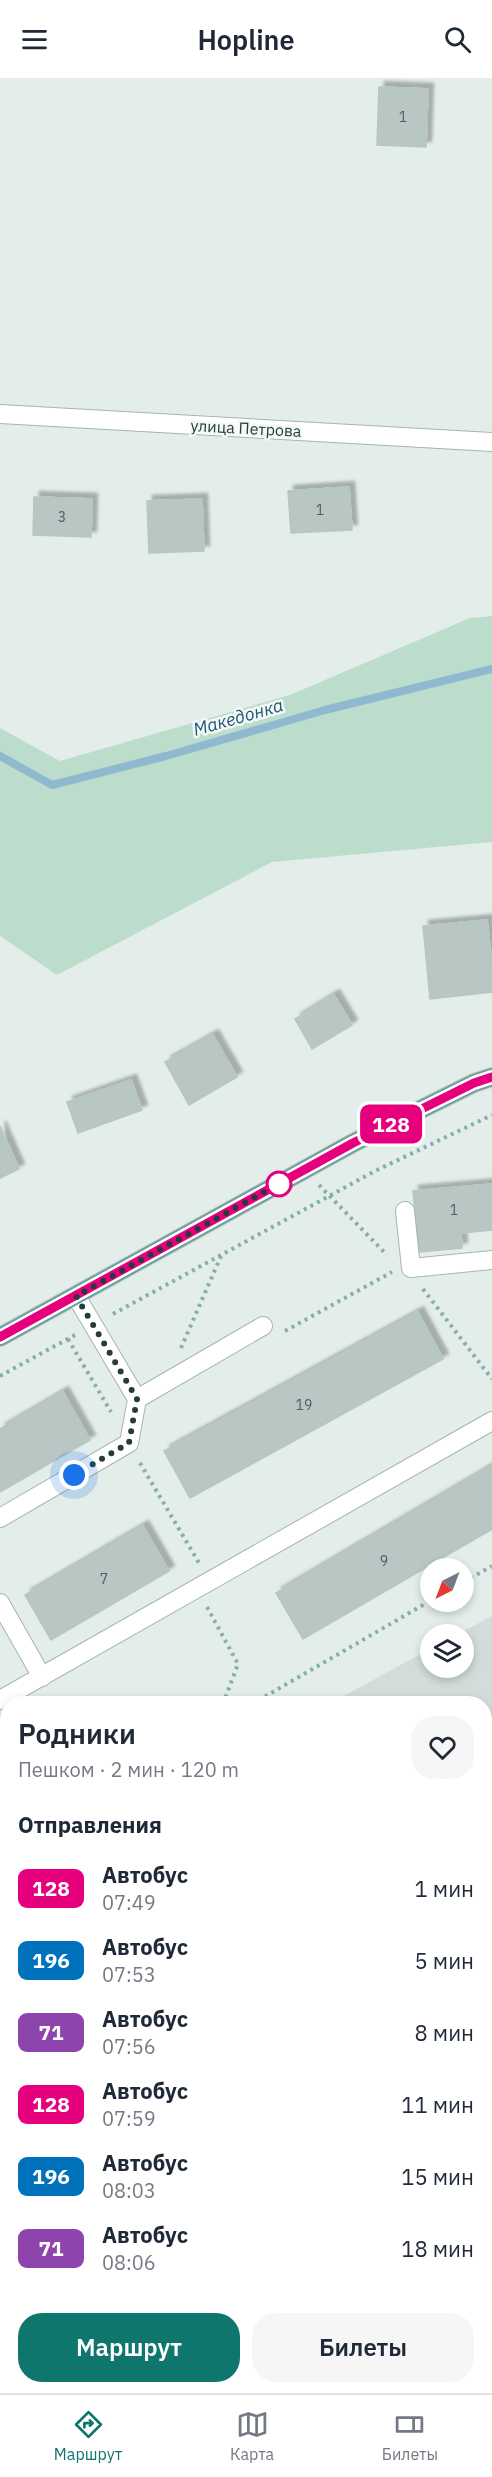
<!DOCTYPE html>
<html lang="ru">
<head>
<meta charset="utf-8">
<style>
  :root { --surface:#fff; --page:#f6f6f7; --text:#1f2937; --muted:#747a83; --line:#e0e1e3; --accent:#0f766e }
  body { margin:0; font-family:"IBM Plex Sans",sans-serif; background:var(--page); color:var(--text); height:100vh; display:flex; flex-direction:column; font-size:22px; white-space:nowrap }
  * { box-sizing:border-box; margin:0 }
  p { font-size:20px; color:var(--muted) }
  .icon { flex:none; width:33px; height:33px; fill:none; stroke:currentColor; stroke-width:2; stroke-linecap:round; stroke-linejoin:round }
  .map { position:relative; flex:1; overflow:hidden }
  .drawer { position:absolute; left:0px; top:1618px; width:492px; height:698px; display:flex; flex-direction:column; background:var(--surface); border-radius:24px 24px 0 0; box-shadow:0 3px 9px #0003 }
  .drawer>* { flex:none }
  .badge { padding:0 12px; border-radius:9px; font-size:21px; line-height:39px }
  .needle { width:39px; rotate:222deg }
  .tools { position:absolute; left:420px; top:1480px; display:grid; gap:12px }
  .tools a { display:grid; place-items:center; width:54px; height:54px; border-radius:50%; background:var(--surface); box-shadow:0 3px 9px #0003; font-size:30px }
  .you { position:absolute; width:30px; height:30px; margin:-15px; border:4px solid #fff; border-radius:50%; background:#1a73e8; box-shadow:0 0 0 9px #1a73e833 }
  .map>.badge { position:absolute; translate:-50% -50%; box-shadow:0 0 0 3px #fff }
  h2 { padding:0 18px; font-size:22px; line-height:54px }
  .round { display:grid; place-items:center; flex:none; width:63px; height:63px; border-radius:24px; background:var(--page) }
  .head { display:flex; align-items:center; justify-content:space-between; height:102px; padding:0 18px }
  h1 { font-size:28px; font-weight:600; line-height:45px }
  .button { display:flex; gap:12px; margin-top:auto; padding:12px 18px }
  .button a { flex:1; height:69px; border-radius:24px; background:var(--accent); color:#fff; font-size:24px; font-weight:600; line-height:69px; text-align:center }
  .button a+a { background:var(--page); color:var(--text) }
  ul { padding:0; list-style:none }
  li { display:flex; align-items:center; gap:18px; height:72px; padding:0 18px }
  li div { flex:1 }
  li b { display:block; font-size:22px }
  li em { font-style:normal }
  li .badge { min-width:66px; font-weight:700; text-align:center }
  header { display:flex; justify-content:space-between; align-items:center; height:78px; padding:0 18px; background:var(--surface); font-size:27px; font-weight:600 }
  .tabs { display:flex; justify-content:space-around; align-items:center; height:84px; border-top:2px solid var(--line); background:var(--surface); font-size:16px; color:var(--muted) }
  .tabs a { display:grid; justify-items:center; gap:3px }
  .tabs .selected { color:var(--accent) }
  .map>svg:first-child { display:block }
  .built { fill:#d2dcda }
  .green { fill:#bdddcc }
  .lines { fill:none; stroke-linecap:round; stroke-linejoin:round }
  .stream { stroke:#8eb9cf; stroke-width:8 }
  .building { fill:#b9c7c4; stroke:#b6c6c2; stroke-width:1.5; filter:url(#shadow) }
  .minor-casing { stroke:#a6b5b2; stroke-width:20 }
  .major-casing { stroke:#c2c9c8; stroke-width:20 }
  .path { stroke:#85afaa; stroke-width:4; stroke-dasharray:3 4.5; stroke-linecap:butt }
  .minor { stroke:#fff; stroke-width:18 }
  .major { stroke:#6aa09c; stroke-width:18 }
  .line-casing { stroke:#fff; stroke-width:14 }
  .line { stroke:#e6007e; stroke-width:9 }
  .walk { stroke:#243d3b; stroke-width:6; stroke-dasharray:0 10.8 }
  .stop-dot { fill:#fff; stroke:#e6007e; stroke-width:3 }
  .labels { text-anchor:middle; dominant-baseline:central; stroke-width:5; stroke-linejoin:round; paint-order:stroke }
  .number-label { font-size:14px; fill:#49605d }
  .street-label { font-size:16px; fill:#243d3b; stroke:#f4f9f7 }
  .water-label { font-size:18px; font-style:italic; fill:#205877; stroke:#f4f9f7 }
</style>
</head>
<body>
<header><svg class="icon" aria-label="menu" viewBox="0 0 24 24"><path d="M4 6h16M4 12h16M4 18h16"/></svg>Hopline<svg class="icon" aria-label="search" viewBox="0 0 24 24"><circle cx="10" cy="10" r="6"/><path d="M15 15l6 6"/></svg></header>
<div class="map">
<svg width="492" height="2315" viewBox="0 0 492 2315">
  <defs>
    <filter id="shadow"><feDropShadow dx="5.5" dy="-5.5" stdDeviation="1.5" flood-color="#0004"/></filter>
  </defs>
  <rect width="100%" height="100%" fill="#e3edea"/>
  <path class="built" d="M492 1538V2025H485L484 1626H329L430 1571V1590H464V1557H457Z"/>
  <g class="green">
    <path d="M492 538V764L272 784 57 897 0 858V650L60 683 290 617 470 540Z"/>
    <path d="M7 1840V1890L0 1894V1844Z"/>
  </g>
  <g class="lines">
    <path class="stream" d="M0 678 52 707 166 678 325 632 492 591"/>
  </g>
  <g class="building">
    <path d="M379 9 428 11 426 69 377 67Z"/>
    <path d="M349 409 352 452 291 455 288 413Z"/>
    <path d="M34 419 92 421 91 459 33 457Z"/>
    <path d="M202 421 204 473 149 475 147 423Z"/>
    <path d="M487 842 492 887V914L430 921 423 848Z"/>
    <path d="M334 917 352 947 312 971 295 941Z"/>
    <path d="M213 957 237 999 189 1027 165 984Z"/>
    <path d="M131 1002 142 1032 78 1055 67 1024Z"/>
    <path d="M0 1048 19 1091 0 1100Z"/>
    <path d="M492 1106V1152L461 1155 462 1170 419 1174 413 1113Z"/>
    <path d="M418 1234 443 1281 190 1420 164 1373Z"/>
    <path d="M63 1314 90 1362 0 1414V1351Z"/>
    <path d="M492 1388V1451L303 1561 276 1515Z"/>
    <path d="M143 1448 169 1493 51 1562 25 1517Z"/>
    <path d="M8 1723V1785L0 1789V1727Z"/>
    <path d="M484 2126 492 2127V2186L485 2185 484 2190Z"/>
    <path d="M8 2128V2188L4 2190 0 2182V2132Z"/>
    <path d="M490 2216 492 2217 491 2293 484 2291V2232Z"/>
    <path d="M35 2308H146L134 2315H23Z"/>
    <path d="M223 2308H254L242 2315H227Z"/>
  </g>
  <g class="lines">
    <defs>
      <g id="minor">
        <path d="M0 336 492 364"/>
        <path d="M405 1133 411 1190 492 1182"/>
        <path d="M137 1321 263 1248"/>
        <path d="M0 1440 129 1365 137 1321 76 1218"/>
        <path d="M0 1525 42 1599"/>
        <path d="M0 1622 492 1343"/>
        <path d="M0 2029 8 2025"/>
        <path d="M484 2110 492 2111"/>
        <path d="M0 2207 8 2203"/>
        <path d="M484 2211 492 2207"/>
        <path d="M291 2315 303 2308"/>
      </g>
      <path id="major" d="M0 1259 353 1065 474 1005 492 999"/>
    </defs>
    <use href="#minor" class="minor-casing"/>
    <use href="#major" class="major-casing"/>
    <g class="path">
      <path d="M319 1107 387 1177"/>
      <path d="M423 1211 492 1301"/>
      <path d="M113 1236 375 1093 492 1037"/>
      <path d="M285 1253 392 1194"/>
      <path d="M68 1261 111 1334"/>
      <path d="M181 1270 221 1178"/>
      <path d="M0 1298 75 1257"/>
      <path d="M140 1385 199 1485"/>
      <path d="M464 1504 492 1488"/>
      <path d="M207 1529 238 1586 223 1626"/>
      <path d="M252 1626 430 1523"/>
      <path d="M0 1836 8 1832"/>
      <path d="M0 1930 8 1934"/>
      <path d="M0 1947 8 1942"/>
      <path d="M0 1986 8 1976"/>
      <path d="M484 2070H492"/>
      <path d="M0 2259 8 2264"/>
      <path d="M0 2288 8 2281"/>
    </g>
    <use href="#minor" class="minor"/>
    <use href="#major" class="major"/>
  </g>
  <g class="lines">
    <defs>
      <path id="line" d="M0 1259 353 1065 474 1005 492 999"/>
    </defs>
    <use href="#line" class="line-casing"/>
    <use href="#line" class="line"/>
    <path class="walk" d="M74 1397 129 1365 137 1321 76 1218 284 1103 279 1106"/>
  </g>
  <circle class="stop-dot" cx="279" cy="1106" r="12"/>
  <g class="labels">
    <g class="number-label">
      <text x="403" y="39">1</text>
      <text x="320" y="432">1</text>
      <text x="62" y="439">3</text>
      <text x="454" y="1132">1</text>
      <text x="304" y="1327">19</text>
      <text x="384" y="1483">9</text>
      <text x="104" y="1501">7</text>
    </g>
    <g class="street-label">
      <text transform="translate(246 350) rotate(3)">улица Петрова</text>
    </g>
    <g class="water-label">
      <text transform="translate(238 639) rotate(-16)">Македонка</text>
    </g>
  </g>
</svg>
<div class="tools">
<a><svg class="needle" viewBox="-14 -14 28 28"><path d="M0-13l5 13h-10z" fill="#e53935"/><path d="M0 13l5-13h-10z" fill="#747a83"/></svg></a>
<a><svg class="icon" aria-label="layers" viewBox="0 0 24 24"><path d="M12 4l9 5-9 5-9-5zM3 14l9 5 9-5"/></svg></a>
</div>
<div class="you" style="left:74px;top:1397px"></div>
<b class="badge" style="left:391px;top:1046px;background:#e6007e;color:#fff">128</b>
<section class="drawer">
<div class="head"><div><h1>Родники</h1><p>Пешком · 2 мин · 120 m</p></div><a class="round"><svg class="icon" aria-label="heart" viewBox="0 0 24 24"><path d="M12 20l-8-8c-3-5 5-10 8-4 3-6 11-1 8 4z"/></svg></a></div>
<h2>Отправления</h2>
<ul>
<li><span class="badge" style="background:#e6007e;color:#fff">128</span><div><b>Автобус</b><p>07:49</p></div><em>1 мин</em></li>
<li><span class="badge" style="background:#0072bc;color:#fff">196</span><div><b>Автобус</b><p>07:53</p></div><em>5 мин</em></li>
<li><span class="badge" style="background:#8e44ad;color:#fff">71</span><div><b>Автобус</b><p>07:56</p></div><em>8 мин</em></li>
<li><span class="badge" style="background:#e6007e;color:#fff">128</span><div><b>Автобус</b><p>07:59</p></div><em>11 мин</em></li>
<li><span class="badge" style="background:#0072bc;color:#fff">196</span><div><b>Автобус</b><p>08:03</p></div><em>15 мин</em></li>
<li><span class="badge" style="background:#8e44ad;color:#fff">71</span><div><b>Автобус</b><p>08:06</p></div><em>18 мин</em></li>
</ul>
<div class="button"><a>Маршрут</a><a>Билеты</a></div>
</section>
</div>
<nav class="tabs">
<a class="selected"><svg class="icon" aria-label="directions" viewBox="0 0 24 24"><path d="M12 3l9 9-9 9-9-9zM9 14v-3h6M13 9l2 2-2 2"/></svg>Маршрут</a>
<a><svg class="icon" aria-label="map" viewBox="0 0 24 24"><path d="M3 6l6-2 6 2 6-2v14l-6 2-6-2-6 2zM9 4v14M15 6v14"/></svg>Карта</a>
<a><svg class="icon" aria-label="tickets" viewBox="0 0 24 24"><path d="M3 7h18v10H3zM15 7v10"/></svg>Билеты</a>
</nav>
</body>
</html>
